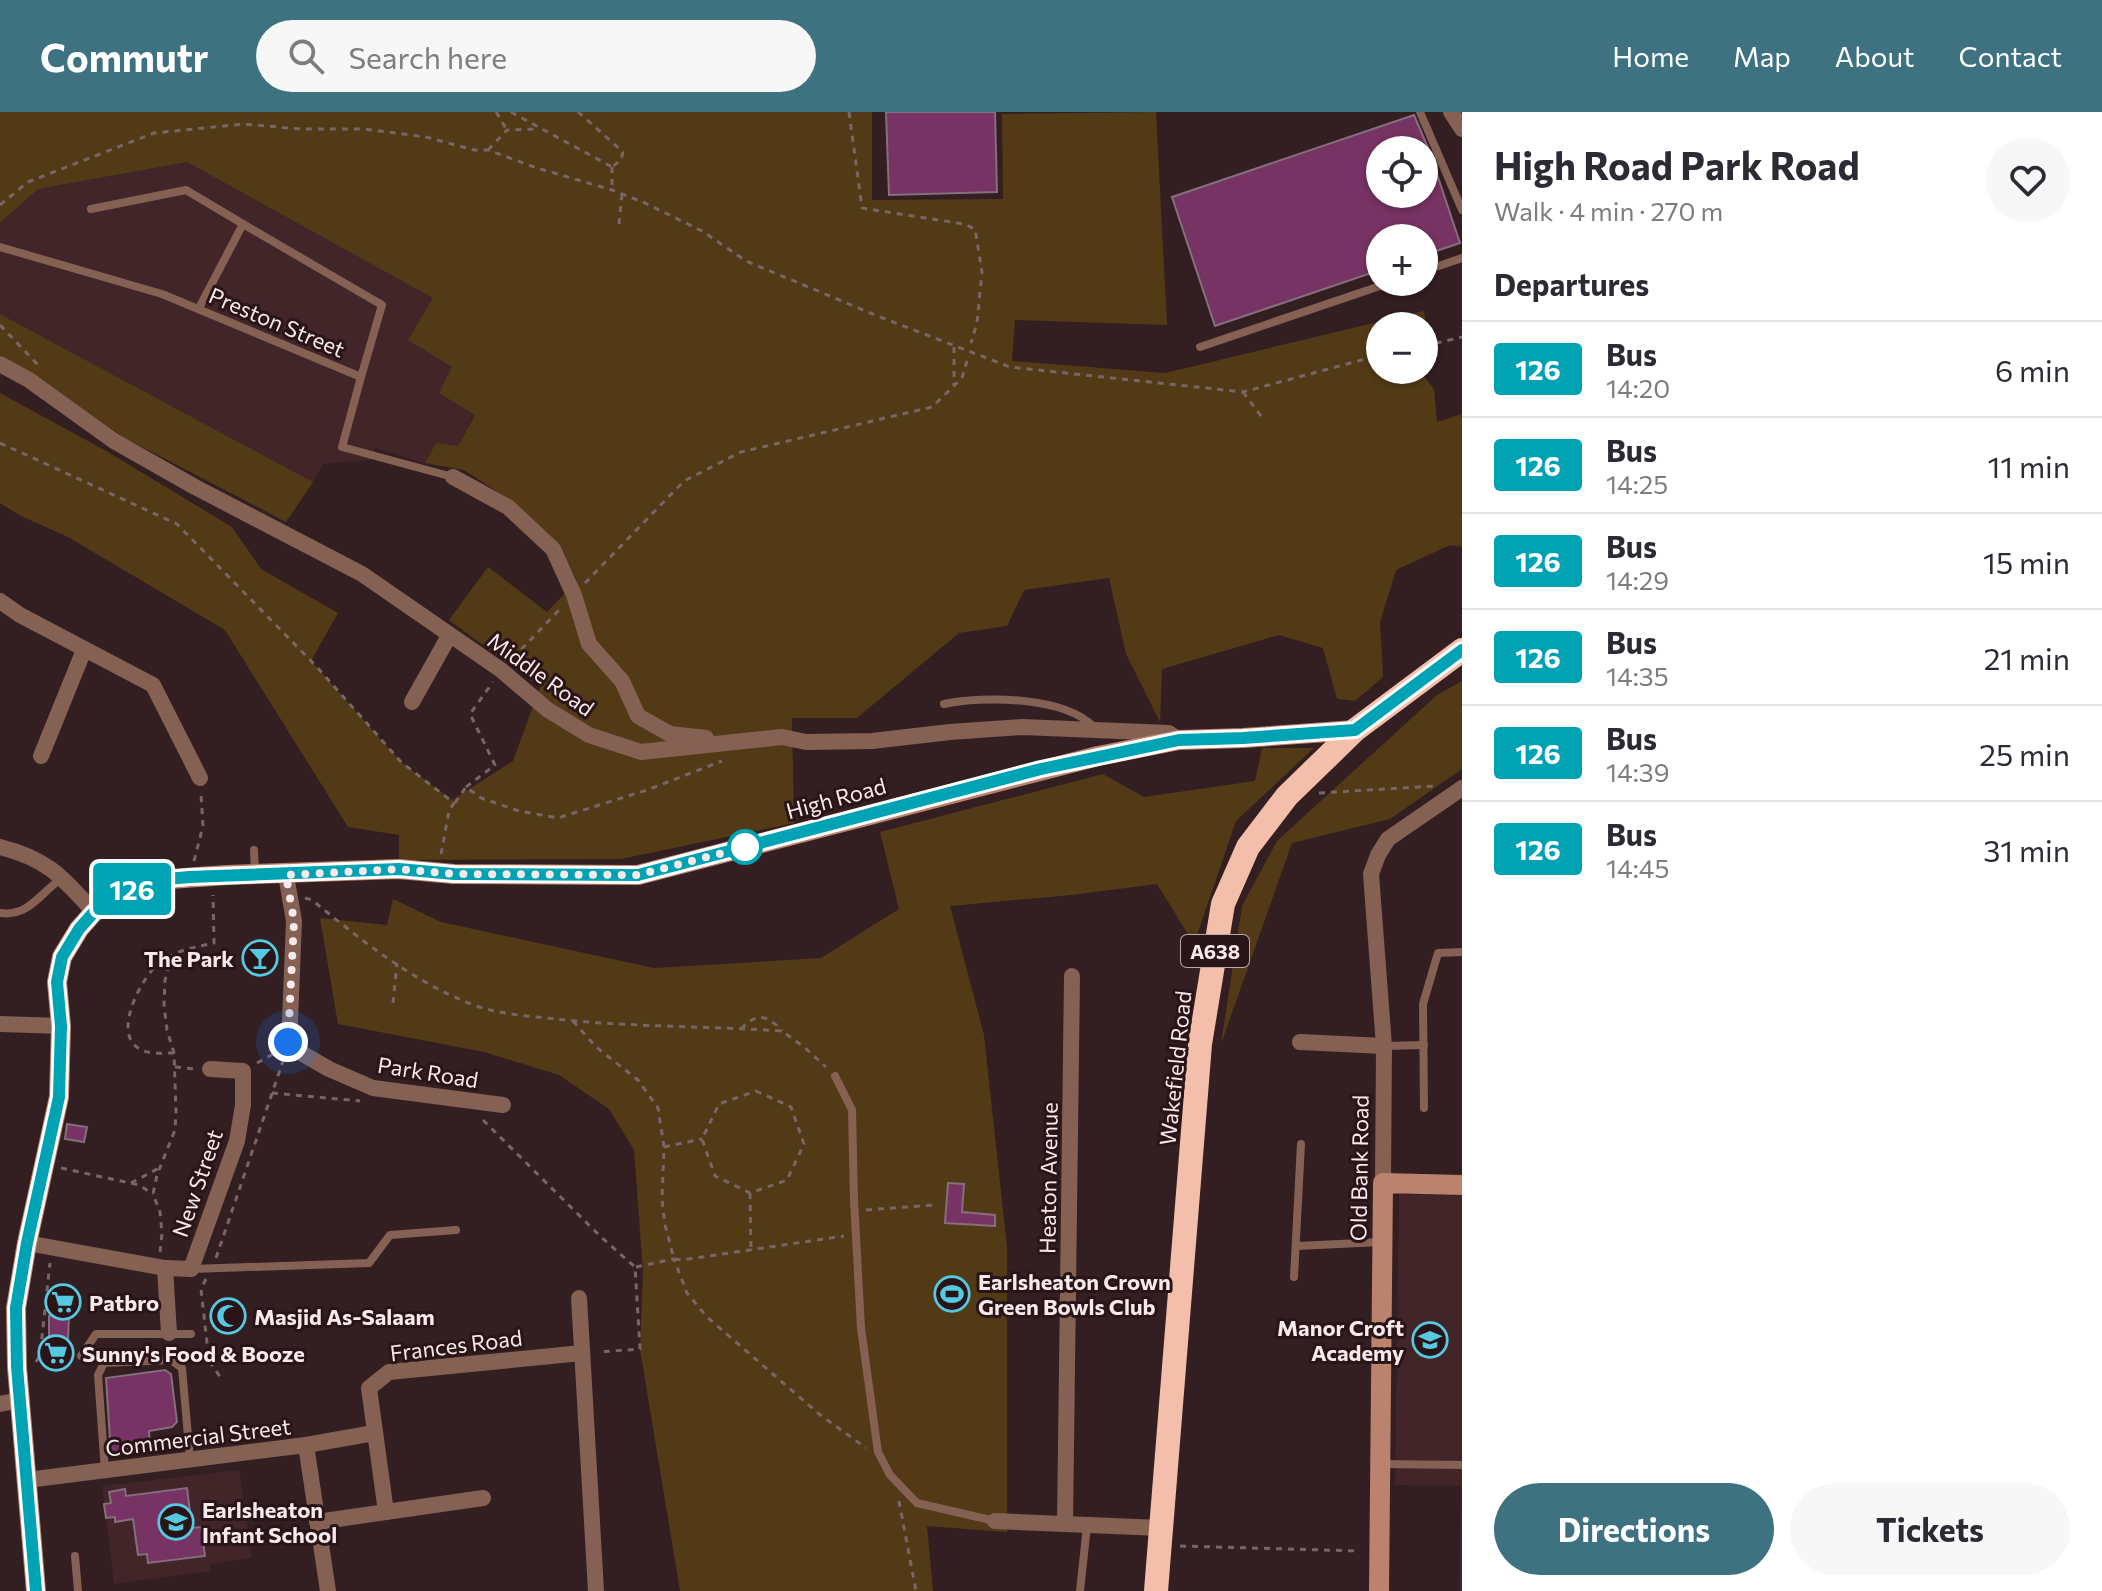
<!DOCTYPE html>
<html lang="en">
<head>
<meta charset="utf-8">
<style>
  :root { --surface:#fff; --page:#f7f7f7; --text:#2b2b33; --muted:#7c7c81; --line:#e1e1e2; --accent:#3e7281 }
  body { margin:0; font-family:Commissioner,sans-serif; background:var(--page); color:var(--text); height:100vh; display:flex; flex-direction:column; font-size:30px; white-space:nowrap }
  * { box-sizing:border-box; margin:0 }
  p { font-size:26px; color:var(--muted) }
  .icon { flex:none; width:44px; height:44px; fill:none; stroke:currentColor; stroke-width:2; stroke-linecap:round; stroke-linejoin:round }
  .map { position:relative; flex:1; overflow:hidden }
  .drawer { display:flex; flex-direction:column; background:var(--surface); width:640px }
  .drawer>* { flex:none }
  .badge { padding:0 16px; border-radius:6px; font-size:28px; line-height:52px }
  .fabs { position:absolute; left:1366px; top:24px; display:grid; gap:16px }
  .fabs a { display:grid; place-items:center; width:72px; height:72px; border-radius:50%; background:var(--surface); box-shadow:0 2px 6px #0004; font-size:40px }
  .you { position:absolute; width:40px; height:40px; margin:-20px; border:6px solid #fff; border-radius:50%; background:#1a73e8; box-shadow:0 0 0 12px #1a73e833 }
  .map>.badge { position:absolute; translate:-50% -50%; box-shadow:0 0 0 4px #fff }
  h2 { padding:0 32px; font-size:30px; line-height:72px }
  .round { display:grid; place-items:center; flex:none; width:84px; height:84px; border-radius:42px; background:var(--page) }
  .overview { display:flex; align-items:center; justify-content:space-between; height:136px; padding:0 32px }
  h1 { font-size:38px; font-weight:700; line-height:60px }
  .action { display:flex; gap:16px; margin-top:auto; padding:16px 32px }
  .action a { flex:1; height:92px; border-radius:48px; background:var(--accent); color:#fff; font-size:32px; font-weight:700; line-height:92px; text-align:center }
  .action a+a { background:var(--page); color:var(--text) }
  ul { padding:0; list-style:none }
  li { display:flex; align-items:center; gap:24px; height:96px; padding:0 32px; border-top:2px solid var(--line) }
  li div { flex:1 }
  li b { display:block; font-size:30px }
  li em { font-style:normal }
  li .badge { min-width:88px; font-weight:700; text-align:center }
  header { display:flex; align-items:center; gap:48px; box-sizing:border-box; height:112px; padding:0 40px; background:var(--accent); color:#fff }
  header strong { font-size:38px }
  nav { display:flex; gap:44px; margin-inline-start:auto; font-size:28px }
  .search { width:560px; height:72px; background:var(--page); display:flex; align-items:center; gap:20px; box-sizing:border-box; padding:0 28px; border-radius:44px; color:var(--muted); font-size:30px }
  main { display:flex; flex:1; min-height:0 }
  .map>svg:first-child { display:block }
  .built { fill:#412529 }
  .green { fill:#533a16 }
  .building { fill:#763364; stroke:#846f7d; stroke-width:2; fill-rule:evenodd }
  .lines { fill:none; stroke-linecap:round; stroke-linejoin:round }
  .path { stroke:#786567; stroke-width:3; stroke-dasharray:6 6; stroke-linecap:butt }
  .lane { stroke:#856154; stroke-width:8 }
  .street { stroke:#856154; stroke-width:16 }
  .secondary { stroke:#bb836d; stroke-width:20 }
  .highway { stroke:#f4bfaa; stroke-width:24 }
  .line-casing { stroke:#fff; stroke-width:18 }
  .line { stroke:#00a3b4; stroke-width:12 }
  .walk { stroke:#f8e9ea; stroke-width:8; stroke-dasharray:0 14.4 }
  .stop-dot { fill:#fff; stroke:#00a3b4; stroke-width:4 }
  .labels { text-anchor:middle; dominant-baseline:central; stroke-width:6; stroke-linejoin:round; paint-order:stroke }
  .shield { fill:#291518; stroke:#baa9ab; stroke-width:2 }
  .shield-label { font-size:20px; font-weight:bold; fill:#f8e9ea }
  .street-label { font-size:22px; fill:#f8e9ea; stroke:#291518 }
  .poi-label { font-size:22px; font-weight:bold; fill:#f8e9ea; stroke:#291518; text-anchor:start }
</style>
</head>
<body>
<header>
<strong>Commutr</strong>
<div class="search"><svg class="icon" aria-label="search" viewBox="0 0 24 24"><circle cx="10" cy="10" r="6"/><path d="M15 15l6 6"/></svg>Search here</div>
<nav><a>Home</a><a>Map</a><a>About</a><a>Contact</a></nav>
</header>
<main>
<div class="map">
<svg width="1462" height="1479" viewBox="0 0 1462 1479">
  <rect width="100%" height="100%" fill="#331e21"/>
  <g class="built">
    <path d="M187 50 434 186 453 255 475 302 458 334 436 331 425 351 375 336 371 348 323 352 313 370 0 202V111L38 77Z"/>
    <path d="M1399 1082 1462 1084V1479H1459L1461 1374 1395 1373Z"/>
    <path d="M239 1358 252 1446 210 1452 211 1459 114 1472 102 1374Z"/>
  </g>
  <g class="green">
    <path d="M0 0H872V88L1003 87 1002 2 1156 0 1167 213 1015 208 1012 249 1165 261 1424 199 1427 219 1424 221V214H1380V258H1419L1434 277 1437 310 1462 302V435L1450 433 1396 458 1380 510 1383 565 1355 589 1337 587 1323 536 1279 523 1162 557 1160 610 1126 542 1109 466 1024 478 1007 514 959 521 857 606H792L794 711 621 747 399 748V723L348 715 225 518 68 425 21 404 0 391V281L108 340 232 415 261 457 338 501 311 549 401 650 452 688 513 649 540 575 449 508 488 455 547 500 577 469 559 432 509 387 464 358 425 351 436 331 458 334 475 303 439 281 452 255 408 228 433 186 187 50 38 77 0 111Z"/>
    <path d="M0 202 313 370 286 410 123 325 39 266 0 243Z"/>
    <path d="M1462 569V657L1390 707 1292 731 1221 932 1242 794 1277 729 1437 583Z"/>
    <path d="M1262 636H1314L1236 709 1194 832 1157 772 1071 783 950 794 984 923 1007 1135V1420L927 1414 933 1479H680L640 1237 643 1159 634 1038 609 997 559 963 484 940 338 912 320 806 387 813 393 787 441 810 654 856 821 846 899 797 880 720 1103 662 1144 685 1255 669Z"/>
  </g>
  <g class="building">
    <path d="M886 0H995L997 80 889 83Z"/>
    <path d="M1414 3 1429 38 1460 131 1424 143V126H1380V158L1215 214 1172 85ZM1380 38H1424V82H1380Z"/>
    <path d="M67 1012 87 1015 84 1030 65 1027Z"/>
    <path d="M948 1071 964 1072 962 1100 995 1103V1114L945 1111Z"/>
    <path d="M52 1177H74V1203L69 1204 67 1253H44L45 1228H49V1204L52 1203Z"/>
    <path d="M165 1258 171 1262 177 1310 172 1315 149 1319 150 1337 111 1343 106 1266Z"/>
    <path d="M187 1376 192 1416 201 1415 205 1444 148 1451 147 1442 138 1443 133 1407 115 1410V1405L106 1406 104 1392 111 1391 109 1380 125 1377 126 1384Z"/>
  </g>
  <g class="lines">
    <g class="path">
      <path d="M496 0 507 18"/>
      <path d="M511 0 612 55"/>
      <path d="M578 0 623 40 621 48 612 55"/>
      <path d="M849 0 862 96 964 112 975 117 982 160 977 211 971 231"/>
      <path d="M488 38 507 18 539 17"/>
      <path d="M612 55V78"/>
      <path d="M0 93 28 70 154 21 244 12 300 17H364L426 25 474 38H488L537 56 612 78 645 91 702 119 746 149 880 205 1010 255 1243 280 1380 243"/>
      <path d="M619 112 622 82"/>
      <path d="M0 213 39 254"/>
      <path d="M1424 234 1462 225"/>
      <path d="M954 235V274"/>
      <path d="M1243 280 1261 304"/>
      <path d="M0 331 177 412 317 555 401 650 454 691 449 699 441 742"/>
      <path d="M585 471 684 369 741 340 932 295 962 266 967 249"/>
      <path d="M513 546 560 497"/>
      <path d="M466 675 495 653 470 602 493 570"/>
      <path d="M1319 681 1435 674"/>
      <path d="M455 691 466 675 481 686 519 699 558 706 647 678 722 649"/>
      <path d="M194 749 203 714 201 682"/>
      <path d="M305 786 312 788C361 828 412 869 471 892 497 902 527 904 555 907 630 915 706 914 782 919L804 935 826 955"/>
      <path d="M393 891 397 851"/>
      <path d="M573 909 596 935 638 968 658 996 664 1035 662 1087 665 1113 674 1147 682 1148 844 1124"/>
      <path d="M741 917C757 900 768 903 782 919"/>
      <path d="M174 941C162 941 148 943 138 936 112 919 143 863 161 849 177 838 196 835 214 831L213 783"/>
      <path d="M257 951 275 941"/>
      <path d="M175 955 195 957"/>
      <path d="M756 979 791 995 804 1032 787 1068 750 1081 715 1064 702 1027 719 992Z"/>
      <path d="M272 981 360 989"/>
      <path d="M483 1008 600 1124 635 1155 640 1237 598 1240"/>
      <path d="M664 1035 702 1027"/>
      <path d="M61 1056 139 1073 153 1082"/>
      <path d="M131 1071 159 1056"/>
      <path d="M750 1081 751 1137"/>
      <path d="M866 1098 934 1093"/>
      <path d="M160 1140 162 1121 160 1100 153 1082 157 1063 175 1018 176 1000 174 941 167 918 164 893 165 868 171 844"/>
      <path d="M216 1146 283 949"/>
      <path d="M636 1155 674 1147 687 1181 707 1205 819 1302 866 1336"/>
      <path d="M206 1167 201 1177 209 1249 221 1266"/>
      <path d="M36 1250 40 1243 50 1151"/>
      <path d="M899 1389 916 1479"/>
      <path d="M1180 1434 1360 1439"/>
    </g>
    <g class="lane">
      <path d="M1420 0 1462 98"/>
      <path d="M91 97 186 78 243 112 199 196"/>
      <path d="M243 112 382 193 361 265"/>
      <path d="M0 135 162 182 361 265 342 335 453 365"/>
      <path d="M1424 159 1462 146"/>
      <path d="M1200 235 1392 170"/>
      <path d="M944 592C983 584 1064 584 1094 615"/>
      <path d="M254 738 255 762"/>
      <path d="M0 801C29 805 40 781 62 766"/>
      <path d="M1384 934 1424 933"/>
      <path d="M835 964 852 998 854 1088 861 1216 878 1340 890 1363 917 1391 995 1409"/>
      <path d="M1424 996 1423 892 1438 841 1462 840"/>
      <path d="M1297 1134 1381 1130"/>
      <path d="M192 1157 369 1151 390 1123 456 1118"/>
      <path d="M1294 1165 1301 1032"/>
      <path d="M81 1244 96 1222H191"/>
      <path d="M1382 1352 1462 1353"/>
      <path d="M105 1359 98 1263 104 1251 171 1248 182 1256 190 1347"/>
      <path d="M75 1444 78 1479"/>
      <path d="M1080 1479 1087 1414"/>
    </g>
    <g class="street">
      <path d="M1451 0 1462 17"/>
      <path d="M0 252 29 268 114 329 195 375 362 462 501 558 548 598 589 623 641 640 782 625 806 630 872 629 950 620 1022 615 1169 621 1179 628"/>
      <path d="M453 365 508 395 553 437 574 483 589 532 622 569 638 604 670 622 706 626"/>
      <path d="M0 489 20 503 153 573 200 666"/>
      <path d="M412 590 449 524"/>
      <path d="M41 644 84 538"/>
      <path d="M0 735C48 747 62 765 94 800"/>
      <path d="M286 763 294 809 289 934 329 957 373 976 503 993"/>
      <path d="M0 912 61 914"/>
      <path d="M1300 930 1384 934"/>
      <path d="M1383 1071 1384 934 1371 762 1378 743 1388 727 1462 676"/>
      <path d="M27 1131 165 1156 191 1157 237 1029 243 993V959L210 957"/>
      <path d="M165 1156 169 1221"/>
      <path d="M579 1186 596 1479"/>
      <path d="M0 1292 19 1288"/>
      <path d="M306 1333 328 1479"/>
      <path d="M27 1368 306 1333 374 1321"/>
      <path d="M386 1400 369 1276 389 1260 582 1241"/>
      <path d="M995 1409 1161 1416"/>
      <path d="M317 1410 483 1386"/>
      <path d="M1065 1412 1072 864"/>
    </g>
    <g class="secondary">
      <path d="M36 1479 17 1255 16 1196 27 1131 59 985 61 914 57 870 62 845 79 817 94 800 124 780 155 768 227 763 399 757 454 762 638 763 1098 644 1179 628 1243 626 1355 618"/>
      <path d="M1379 1479 1383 1071 1462 1073"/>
    </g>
    <path class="highway" d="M1156 1479 1200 932 1223 792 1248 735 1287 684 1355 618 1462 538"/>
  </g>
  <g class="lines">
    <defs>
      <path id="line" d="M36 1479 17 1255 16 1196 27 1131 59 985 61 914 57 870 62 845 79 817 94 800 124 780 155 768 190 765 399 757 454 762 638 763 1041 657 1179 628 1243 626 1355 618 1462 538"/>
    </defs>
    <use href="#line" class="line-casing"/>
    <use href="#line" class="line"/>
    <path class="walk" d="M288 930 294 809 286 763 399 757 454 762 638 763 753 733 745 735"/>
  </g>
  <defs>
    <symbol id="bar-ring" viewBox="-11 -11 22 22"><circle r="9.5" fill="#291518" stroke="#56c9e1" stroke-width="1.5"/><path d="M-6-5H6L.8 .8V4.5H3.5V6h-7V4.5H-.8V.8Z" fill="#56c9e1"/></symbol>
    <symbol id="stadium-ring" viewBox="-11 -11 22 22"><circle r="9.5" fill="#291518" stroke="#56c9e1" stroke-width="1.5"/><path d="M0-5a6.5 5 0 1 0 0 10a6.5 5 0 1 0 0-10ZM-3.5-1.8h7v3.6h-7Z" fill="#56c9e1"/></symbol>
    <symbol id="supermarket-ring" viewBox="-11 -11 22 22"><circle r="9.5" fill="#291518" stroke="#56c9e1" stroke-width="1.5"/><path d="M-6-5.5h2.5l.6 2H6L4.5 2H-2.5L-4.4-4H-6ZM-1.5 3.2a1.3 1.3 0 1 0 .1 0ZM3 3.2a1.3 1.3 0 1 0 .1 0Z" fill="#56c9e1"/></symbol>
    <symbol id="mosque-ring" viewBox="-11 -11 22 22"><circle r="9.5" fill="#291518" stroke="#56c9e1" stroke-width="1.5"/><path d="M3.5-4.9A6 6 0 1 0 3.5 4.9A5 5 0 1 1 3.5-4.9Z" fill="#56c9e1"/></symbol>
    <symbol id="school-ring" viewBox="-11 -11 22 22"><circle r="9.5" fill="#291518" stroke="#56c9e1" stroke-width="1.5"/><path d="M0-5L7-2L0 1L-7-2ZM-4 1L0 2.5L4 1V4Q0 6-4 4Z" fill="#56c9e1"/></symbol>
  </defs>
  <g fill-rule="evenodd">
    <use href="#bar-ring" x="240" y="826" width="40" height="40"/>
    <use href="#stadium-ring" x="932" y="1162" width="40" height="40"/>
    <use href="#supermarket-ring" x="43" y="1170" width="40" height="40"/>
    <use href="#mosque-ring" x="208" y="1184" width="40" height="40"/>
    <use href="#school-ring" x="1410" y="1208" width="40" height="40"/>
    <use href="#supermarket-ring" x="36" y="1221" width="40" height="40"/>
    <use href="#school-ring" x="156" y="1390" width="40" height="40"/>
  </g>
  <circle class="stop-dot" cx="745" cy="735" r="16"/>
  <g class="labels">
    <rect class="shield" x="1181" y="823" width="68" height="32" rx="6"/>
    <g class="shield-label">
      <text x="1215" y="839">A638</text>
    </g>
    <g class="street-label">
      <text transform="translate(277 210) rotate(23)">Preston Street</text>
      <text transform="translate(541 562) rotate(36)">Middle Road</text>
      <text transform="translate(836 686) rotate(-15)">High Road</text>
      <text transform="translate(1175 956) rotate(-84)">Wakefield Road</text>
      <text transform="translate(428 960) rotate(9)">Park Road</text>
      <text transform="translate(1359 1056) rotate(-89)">Old Bank Road</text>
      <text transform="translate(1048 1066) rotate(-89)">Heaton Avenue</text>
      <text transform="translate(197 1071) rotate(-71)">New Street</text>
      <text transform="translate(456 1233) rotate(-7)">Frances Road</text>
      <text transform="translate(198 1325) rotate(-7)">Commercial Street</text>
    </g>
    <g class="poi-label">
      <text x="234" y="846" text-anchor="end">The Park</text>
      <text x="978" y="1169">Earlsheaton Crown<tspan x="978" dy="25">Green Bowls Club</tspan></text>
      <text x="89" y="1190">Patbro</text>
      <text x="254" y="1204">Masjid As-Salaam</text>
      <text x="1404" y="1215" text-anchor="end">Manor Croft<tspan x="1404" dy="25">Academy</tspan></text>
      <text x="82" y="1241">Sunny's Food &amp; Booze</text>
      <text x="202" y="1397">Earlsheaton<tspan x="202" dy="25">Infant School</tspan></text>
    </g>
  </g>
</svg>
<div class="fabs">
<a><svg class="icon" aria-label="locate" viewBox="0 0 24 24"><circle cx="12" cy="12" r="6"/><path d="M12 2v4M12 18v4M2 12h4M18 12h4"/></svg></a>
<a>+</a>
<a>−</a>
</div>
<div class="you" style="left:288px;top:930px"></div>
<b class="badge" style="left:132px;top:777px;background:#00a3b4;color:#fff">126</b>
</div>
<section class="drawer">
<div class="overview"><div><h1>High Road Park Road</h1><p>Walk · 4 min · 270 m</p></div><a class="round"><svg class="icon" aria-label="heart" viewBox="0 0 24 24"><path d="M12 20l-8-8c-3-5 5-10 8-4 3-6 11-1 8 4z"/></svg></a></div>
<h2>Departures</h2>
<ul>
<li><span class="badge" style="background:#00a3b4;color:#fff">126</span><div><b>Bus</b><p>14:20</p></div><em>6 min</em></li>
<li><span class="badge" style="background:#00a3b4;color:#fff">126</span><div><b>Bus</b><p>14:25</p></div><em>11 min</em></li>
<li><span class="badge" style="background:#00a3b4;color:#fff">126</span><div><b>Bus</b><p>14:29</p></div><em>15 min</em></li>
<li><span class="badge" style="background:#00a3b4;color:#fff">126</span><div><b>Bus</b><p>14:35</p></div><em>21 min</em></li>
<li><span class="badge" style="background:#00a3b4;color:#fff">126</span><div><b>Bus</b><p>14:39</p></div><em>25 min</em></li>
<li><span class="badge" style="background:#00a3b4;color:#fff">126</span><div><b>Bus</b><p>14:45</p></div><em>31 min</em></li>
</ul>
<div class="action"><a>Directions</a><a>Tickets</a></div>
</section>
</main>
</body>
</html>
